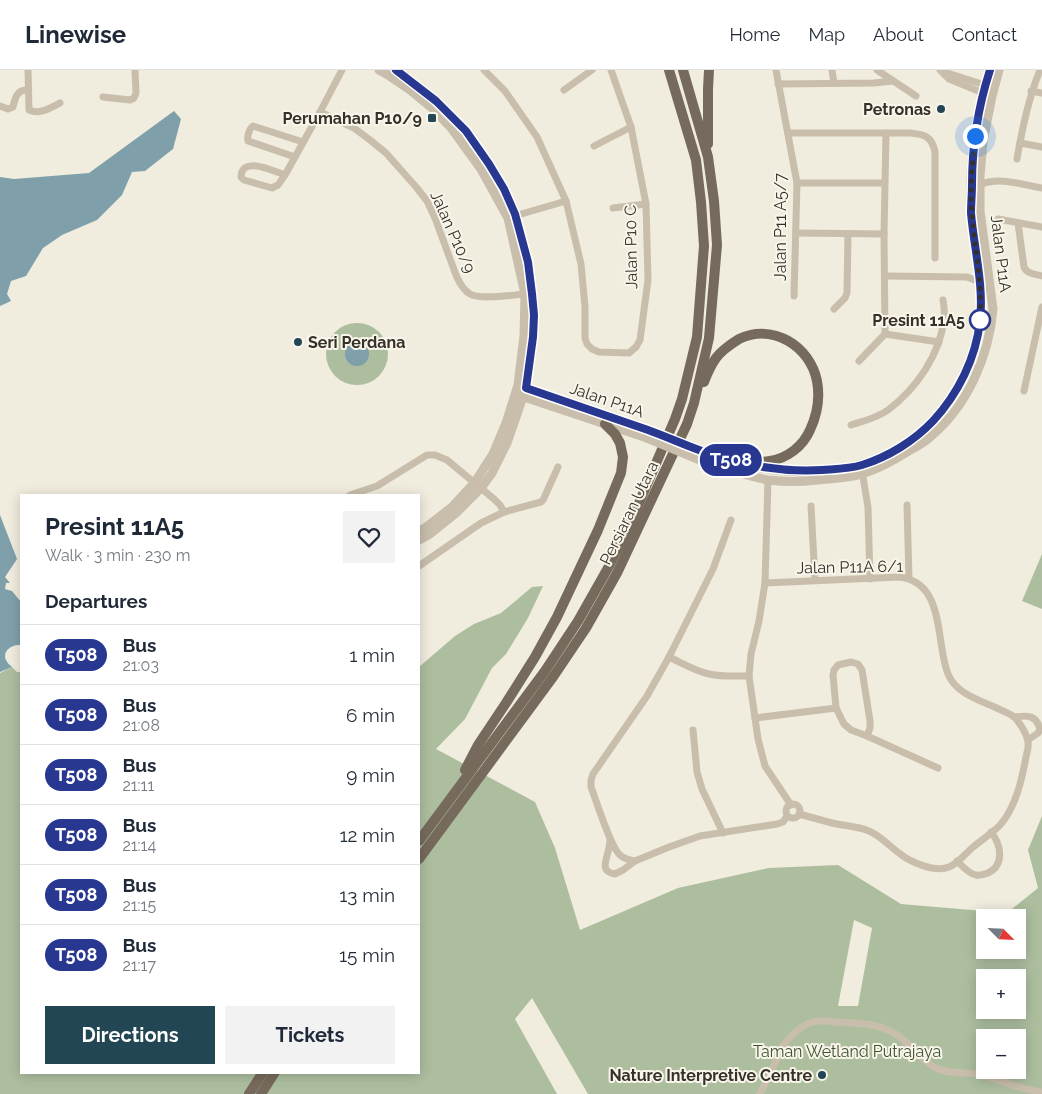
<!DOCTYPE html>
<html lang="en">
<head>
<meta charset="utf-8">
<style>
  :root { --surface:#fff; --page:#f2f2f3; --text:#1f2937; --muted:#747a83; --line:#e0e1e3; --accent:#224654 }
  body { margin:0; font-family:Raleway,sans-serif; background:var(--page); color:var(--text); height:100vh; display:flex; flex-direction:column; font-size:19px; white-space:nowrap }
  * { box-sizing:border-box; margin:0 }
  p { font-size:16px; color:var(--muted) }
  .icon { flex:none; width:28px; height:28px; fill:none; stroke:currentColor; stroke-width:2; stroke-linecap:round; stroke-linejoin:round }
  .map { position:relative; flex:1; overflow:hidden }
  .side { position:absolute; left:20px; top:424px; width:400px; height:580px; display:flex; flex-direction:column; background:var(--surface); border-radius:0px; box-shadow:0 2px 12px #0003 }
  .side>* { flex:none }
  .badge { padding:0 10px; border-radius:16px; font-size:18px; line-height:32px }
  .needle { width:32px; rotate:114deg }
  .tools { position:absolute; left:976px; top:839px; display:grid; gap:10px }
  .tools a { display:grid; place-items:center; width:50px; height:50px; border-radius:0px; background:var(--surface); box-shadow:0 2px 12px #0003; font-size:25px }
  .you { position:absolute; width:25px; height:25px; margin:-12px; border:4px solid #fff; border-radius:50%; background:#1a73e8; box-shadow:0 0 0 8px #1a73e833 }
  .map>.badge { position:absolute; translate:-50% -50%; box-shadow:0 0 0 2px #fff }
  h2 { padding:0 25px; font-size:19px; line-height:45px }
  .round { display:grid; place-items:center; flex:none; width:52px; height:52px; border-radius:0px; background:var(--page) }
  .overview { display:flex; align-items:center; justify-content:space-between; height:85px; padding:0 25px }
  h1 { font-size:24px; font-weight:700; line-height:38px }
  .cta { display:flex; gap:10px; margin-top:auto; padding:10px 25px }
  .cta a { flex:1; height:58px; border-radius:0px; background:var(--accent); color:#fff; font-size:20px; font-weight:700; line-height:58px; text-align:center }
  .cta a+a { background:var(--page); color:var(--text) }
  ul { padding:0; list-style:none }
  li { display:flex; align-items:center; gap:15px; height:60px; padding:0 25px; border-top:1px solid var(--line) }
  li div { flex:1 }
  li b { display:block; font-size:19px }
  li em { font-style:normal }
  li .badge { min-width:55px; font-weight:700; text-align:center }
  header { display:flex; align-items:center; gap:30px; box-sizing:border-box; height:70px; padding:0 25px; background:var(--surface); border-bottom:1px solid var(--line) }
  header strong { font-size:24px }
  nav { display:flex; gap:28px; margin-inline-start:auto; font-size:18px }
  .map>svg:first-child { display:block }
  .green { fill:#adbe9f; fill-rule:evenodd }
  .water { fill:#7fa0ab }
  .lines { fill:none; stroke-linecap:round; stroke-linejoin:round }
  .minor { stroke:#c8beab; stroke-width:7 }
  .tertiary { stroke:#c8beab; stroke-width:9 }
  .primary { stroke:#766a5c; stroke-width:10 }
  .tertiary-bridge { stroke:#c8beab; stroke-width:9 }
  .line-casing { stroke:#fff; stroke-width:11 }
  .line { stroke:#283890; stroke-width:8 }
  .walk { stroke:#363029; stroke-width:5; stroke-dasharray:0 9 }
  .poi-dot { fill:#224654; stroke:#f8f5ea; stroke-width:2 }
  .stop-dot { fill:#fff; stroke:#283890; stroke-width:2.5 }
  .labels { text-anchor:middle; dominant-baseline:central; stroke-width:4; stroke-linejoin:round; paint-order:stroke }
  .poi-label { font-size:16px; font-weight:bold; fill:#363029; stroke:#f8f5ea; text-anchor:end }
  .street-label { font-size:16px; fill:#363029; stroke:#f8f5ea }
  .stop-label { font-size:16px; font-weight:bold; fill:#363029; stroke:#f8f5ea; text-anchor:end }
  .park-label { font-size:16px; fill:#3e522f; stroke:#f8f5ea }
</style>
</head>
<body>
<header>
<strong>Linewise</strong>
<nav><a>Home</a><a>Map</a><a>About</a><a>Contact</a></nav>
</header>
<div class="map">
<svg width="1042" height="1024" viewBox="0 0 1042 1024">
  <rect width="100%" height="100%" fill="#f0ecde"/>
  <g class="green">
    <circle cx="357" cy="284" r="31"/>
    <path d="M1042 484V539L1022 531Z"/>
    <path d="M543 516 528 548 506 584 492 598 465 649 436 679 535 732 555 778 580 860 678 818 769 798 838 795 901 834 1007 843 1038 818 1028 780 1042 746V1024H588L532 928 515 949 557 1024H0V603L12 597 17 602H21V1002H419V597L455 566 474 554 501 543 532 517ZM985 848H1018V880H985ZM854 850 872 858 858 936H838ZM985 908H1018V940H985ZM985 968H1018V1000H985Z"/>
  </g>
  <g class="water">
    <path d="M174 41 181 49 173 79 145 101 132 102 122 125 97 150 62 165 43 178 26 206 11 211 7 224 11 231 0 236V107L14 109 89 103Z"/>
    <circle cx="357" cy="284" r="12"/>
    <path d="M0 445 17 489 5 507 10 513H6L5 519 12 521 21 532V575C13 574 2 580 6 590 7 593 10 595 12 597L0 602Z"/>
  </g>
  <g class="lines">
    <g class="minor">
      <path d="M28 0 29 40C40 45 50 38 60 33"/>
      <path d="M484 0 505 21 537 67 566 131 581 194 585 237V268L587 274 592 279 599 282 629 283 636 277 640 270 648 210 646 134 631 57 611 0"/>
      <path d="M776 0 797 113 794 226"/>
      <path d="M832 0 834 13"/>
      <path d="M877 0 916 26"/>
      <path d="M940 0 949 9 988 25"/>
      <path d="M944 2 988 16"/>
      <path d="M778 14 874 13 893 11"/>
      <path d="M564 20 592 0"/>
      <path d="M1031 21 1042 23"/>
      <path d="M103 27 130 30 134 28 136 23 135 0"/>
      <path d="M0 36 8 39 13 37C15 28 17 19 28 20"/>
      <path d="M320 42 354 58 370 70 386 83 417 118 427 131 435 148 456 205C459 212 463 220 470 224 480 230 512 225 525 224"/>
      <path d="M788 63H910C925 64 932 67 935 82V188"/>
      <path d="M1020 73 1042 77"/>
      <path d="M594 76 631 57"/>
      <path d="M295 87 248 71C247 66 249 59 253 56L256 57 303 72"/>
      <path d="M1017 89C1022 59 1028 29 1040 0"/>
      <path d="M285 105C273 101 242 85 241 107L244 110 272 118 278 115 285 105 320 42 342 0"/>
      <path d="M797 113H884"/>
      <path d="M980 115C998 106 1023 115 1042 118"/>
      <path d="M613 138 646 134"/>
      <path d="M511 147 566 131"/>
      <path d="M998 149 1042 157"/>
      <path d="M1018 153 1024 197C1027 204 1035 204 1042 206"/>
      <path d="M796 163 884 164"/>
      <path d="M885 206 967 207 980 212"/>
      <path d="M834 239 845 228 847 223 848 164"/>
      <path d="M885 264 939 272"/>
      <path d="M859 291 885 264 884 164 886 63"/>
      <path d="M1024 321 1042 237"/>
      <path d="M851 355C864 351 877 348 888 340 916 319 940 285 944 249 945 243 944 236 943 230"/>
      <path d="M861 395 868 437 870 509"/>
      <path d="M768 410 765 513 759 551 751 584 749 606 758 669 765 696 791 735"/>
      <path d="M350 425 377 416 427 385H435L447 390 494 429 500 435 504 442"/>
      <path d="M907 435 909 508"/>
      <path d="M811 436 815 510"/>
      <path d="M731 450 713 499 669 587 647 626 593 704 591 710V717C596 730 611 778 620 785 624 789 630 790 635 791L669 777 700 766 777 754 783 752 787 746"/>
      <path d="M419 496 481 453 504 442 541 432 543 430 558 397"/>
      <path d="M765 513 899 507C946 512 935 572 948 604 957 626 984 631 1003 641 1008 643 1013 645 1016 649 1021 655 1027 665 1028 672 1029 677 1027 682 1026 687 1022 709 1016 736 1001 754 993 763 981 770 972 778 965 784 957 794 949 797 935 803 910 792 899 783 889 776 881 766 869 761 857 756 844 756 832 753 821 750 810 747 799 744"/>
      <path d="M669 587C682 593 695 601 709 604 722 607 736 606 749 606"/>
      <path d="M851 592 858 594 862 600 870 651V658L867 666 851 660 844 654 836 638 833 605 834 600 838 595Z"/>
      <path d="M1015 647C1027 645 1037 645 1040 660L1038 663 1028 670"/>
      <path d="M755 648 836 638"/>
      <path d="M693 660 697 702 702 719 723 763"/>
      <path d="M867 666 938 698"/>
      <circle cx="793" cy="741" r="7"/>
      <path d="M610 769C610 773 609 778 608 782 606 791 600 802 615 804L623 800 635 791"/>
      <path d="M957 791C962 796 969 804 976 805 980 806 985 804 988 803 1005 795 1001 774 991 762"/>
      <path d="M759 1024 762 1020 783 976C791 965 800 956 812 952 819 950 828 951 835 952 857 953 879 953 897 965 912 975 922 992 938 999 950 1004 964 1002 976 1004 998 1008 1019 1020 1042 1022"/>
    </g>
    <g class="tertiary">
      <path d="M379 0 388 5 410 20 432 38 452 59 481 99 508 148 525 224 524 266 518 315 506 353 493 384 475 412 452 437 425 458 419 461"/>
      <path d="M396 0 437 31 458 52 489 94 504 119 516 146 528 192 532 224 534 245 533 267 526 318 507 373 492 403 482 417 456 443 430 464 419 470"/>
      <path d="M520 316 650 361"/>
      <path d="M518 325 647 368"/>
      <path d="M699 380 727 389"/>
      <path d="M695 388C718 396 745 406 768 410 784 412 801 412 817 410 832 409 848 408 862 404 878 399 893 391 907 382 914 378 922 374 929 368 967 337 989 287 993 239L980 141V106L983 72 992 26 999 0"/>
      <path d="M747 395C795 407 858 404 900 377 907 372 916 368 922 362 926 359 929 355 933 351 968 314 984 264 980 213 979 189 972 165 971 142 969 94 975 45 990 0"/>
    </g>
    <g class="primary">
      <path d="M708 74V19L709 0"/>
      <path d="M704 312C707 304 711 295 716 288 722 280 731 274 739 269 773 253 810 276 817 311 820 327 817 345 810 360 803 376 788 388 770 391 754 394 737 390 721 388"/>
      <path d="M465 700 478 675 506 633 535 587 557 547 598 460 621 403 623 387 620 373 615 364 605 354"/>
      <path d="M419 771 545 601 578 551 608 498 630 454 675 349 682 329 697 267 704 176 701 132 696 90 669 0"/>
      <path d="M419 789 553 607 586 558 617 503 687 354 694 333 709 268 717 175 714 131 708 87 683 0"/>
      <path d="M249 1024 263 1002"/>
      <path d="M261 1024 275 1002"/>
    </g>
    <g class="tertiary-bridge">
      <path d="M650 361 699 380"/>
      <path d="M647 368 695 388"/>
    </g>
  </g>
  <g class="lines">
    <defs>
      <path id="line" d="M396 0 436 31 466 61 489 94 504 119 515 144 528 192 532 224 534 245 533 267 526 318C567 332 607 346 648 360 673 369 697 381 723 388 757 398 787 402 822 400 835 399 849 399 862 395 888 387 914 371 933 351 958 324 976 288 980 251 984 214 974 179 971 143 971 134 972 124 972 115 972 76 978 37 990 0"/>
    </defs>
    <use href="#line" class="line-casing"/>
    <use href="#line" class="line"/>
    <path class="walk" d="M975 66C973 92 969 119 972 144 975 181 983 216 980 252V250"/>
  </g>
  <g class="poi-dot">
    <circle cx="941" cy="39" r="5"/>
    <rect x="427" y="43" width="10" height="10" rx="2.5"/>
    <circle cx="298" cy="272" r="5"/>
    <circle cx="822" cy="1005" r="5"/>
  </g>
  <circle class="stop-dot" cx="980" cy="250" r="10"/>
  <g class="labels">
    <g class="poi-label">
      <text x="931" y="39">Petronas</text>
      <text x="422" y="48">Perumahan P10/9</text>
      <text x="308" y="272" text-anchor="start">Seri Perdana</text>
      <text x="812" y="1005">Nature Interpretive Centre</text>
    </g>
    <g class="street-label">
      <text transform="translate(780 157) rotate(-90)">Jalan P11 A5/7</text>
      <text transform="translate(453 162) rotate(66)">Jalan P10/9</text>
      <text transform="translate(631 177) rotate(-91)">Jalan P10 C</text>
      <text transform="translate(1001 184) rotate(83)">Jalan P11A</text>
      <text transform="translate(607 330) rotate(19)">Jalan P11A</text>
      <text transform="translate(629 443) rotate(-64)">Persiaran Utara</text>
      <text transform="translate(850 497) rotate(-1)">Jalan P11A 6/1</text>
    </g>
    <g class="stop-label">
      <text x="965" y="250">Presint 11A5</text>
    </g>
    <g class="park-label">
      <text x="847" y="981">Taman Wetland Putrajaya</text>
    </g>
  </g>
</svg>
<div class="tools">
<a><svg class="needle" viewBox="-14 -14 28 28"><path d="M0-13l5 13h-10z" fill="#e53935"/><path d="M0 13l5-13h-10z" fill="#747a83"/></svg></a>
<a>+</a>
<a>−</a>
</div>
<div class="you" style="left:975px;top:66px"></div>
<b class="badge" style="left:731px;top:390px;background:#283890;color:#fff">T508</b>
<section class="side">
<div class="overview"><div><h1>Presint 11A5</h1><p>Walk · 3 min · 230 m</p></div><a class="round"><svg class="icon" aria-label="heart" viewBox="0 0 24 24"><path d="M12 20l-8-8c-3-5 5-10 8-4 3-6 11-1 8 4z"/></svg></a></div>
<h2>Departures</h2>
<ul>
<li><span class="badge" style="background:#283890;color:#fff">T508</span><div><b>Bus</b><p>21:03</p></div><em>1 min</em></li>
<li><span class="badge" style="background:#283890;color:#fff">T508</span><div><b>Bus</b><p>21:08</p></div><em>6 min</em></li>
<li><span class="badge" style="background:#283890;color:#fff">T508</span><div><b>Bus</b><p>21:11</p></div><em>9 min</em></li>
<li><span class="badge" style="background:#283890;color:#fff">T508</span><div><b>Bus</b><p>21:14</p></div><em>12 min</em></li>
<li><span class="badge" style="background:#283890;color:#fff">T508</span><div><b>Bus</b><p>21:15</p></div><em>13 min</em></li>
<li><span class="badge" style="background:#283890;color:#fff">T508</span><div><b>Bus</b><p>21:17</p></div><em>15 min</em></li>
</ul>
<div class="cta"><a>Directions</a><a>Tickets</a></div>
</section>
</div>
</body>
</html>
